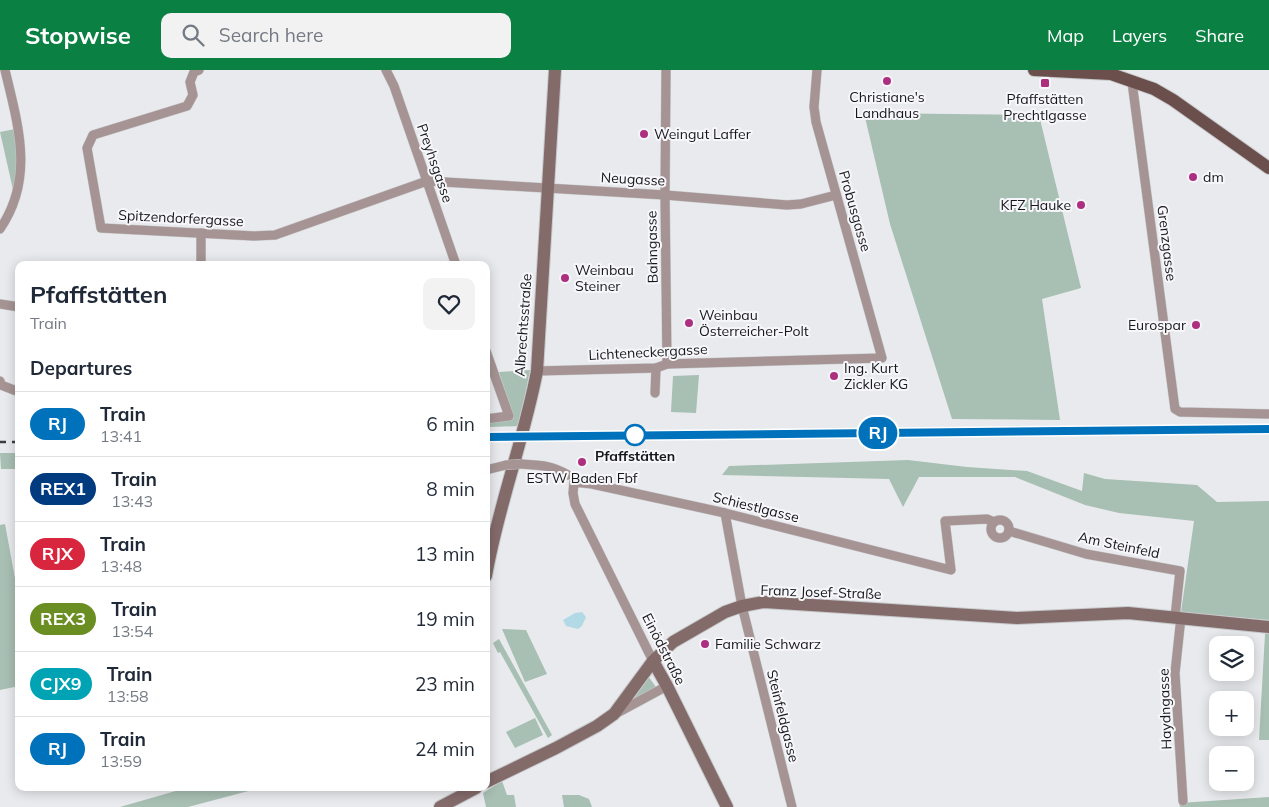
<!DOCTYPE html>
<html lang="en">
<head>
<meta charset="utf-8">
<style>
  :root { --surface:#fff; --page:#f2f2f3; --text:#1f2937; --muted:#747a83; --line:#e0e1e3; --accent:#0b8043 }
  body { margin:0; font-family:Mulish,sans-serif; background:var(--page); color:var(--text); height:100vh; display:flex; flex-direction:column; font-size:19px; white-space:nowrap }
  * { box-sizing:border-box; margin:0 }
  p { font-size:16px; color:var(--muted) }
  .icon { flex:none; width:28px; height:28px; fill:none; stroke:currentColor; stroke-width:2; stroke-linecap:round; stroke-linejoin:round }
  .map { position:relative; flex:1; overflow:hidden }
  .side { position:absolute; left:15px; top:191px; width:475px; height:530px; display:flex; flex-direction:column; background:var(--surface); border-radius:10px; box-shadow:0 2px 12px #0003 }
  .side>* { flex:none }
  .badge { padding:0 10px; border-radius:16px; font-size:18px; line-height:32px }
  .tools { position:absolute; left:1209px; top:566px; display:grid; gap:10px }
  .tools a { display:grid; place-items:center; width:45px; height:45px; border-radius:10px; background:var(--surface); box-shadow:0 2px 12px #0003; font-size:25px }
  .map>.badge { position:absolute; translate:-50% -50%; box-shadow:0 0 0 2px #fff }
  h2 { padding:0 15px; font-size:19px; line-height:45px }
  .round { display:grid; place-items:center; flex:none; width:52px; height:52px; border-radius:10px; background:var(--page) }
  .head { display:flex; align-items:center; justify-content:space-between; height:85px; padding:0 15px }
  h1 { font-size:24px; font-weight:700; line-height:38px }
  ul { padding:0; list-style:none }
  li { display:flex; align-items:center; gap:15px; height:65px; padding:0 15px; border-top:1px solid var(--line) }
  li div { flex:1 }
  li b { display:block; font-size:19px }
  li em { font-style:normal }
  li .badge { min-width:55px; font-weight:700; text-align:center }
  header { display:flex; align-items:center; gap:30px; box-sizing:border-box; height:70px; padding:0 25px; background:var(--accent); color:#fff }
  header strong { font-size:24px }
  nav { display:flex; gap:28px; margin-inline-start:auto; font-size:18px }
  .search { width:350px; height:45px; background:var(--page); display:flex; align-items:center; gap:12px; box-sizing:border-box; padding:0 18px; border-radius:10px; color:var(--muted); font-size:19px }
  .map>svg:first-child { display:block }
  .green { fill:#a8bfb3 }
  .water { fill:#b2dae6 }
  .lines { fill:none; stroke-linecap:round; stroke-linejoin:round }
  .street-casing { stroke:#c7c8cb; stroke-width:10 }
  .secondary-casing { stroke:#c7c8cb; stroke-width:14 }
  .primary-casing { stroke:#c7c8cb; stroke-width:14 }
  .street { stroke:#a59493; stroke-width:9 }
  .secondary { stroke:#836b6a; stroke-width:12 }
  .primary { stroke:#6b4f4d; stroke-width:12 }
  .rail { stroke:#3d3e3f; stroke-width:2.5; stroke-dasharray:6 6; stroke-linecap:butt }
  .street-bridge-casing { stroke:#c7c8cb; stroke-width:10; stroke-linecap:butt }
  .street-bridge { stroke:#a59493; stroke-width:9 }
  .line-casing { stroke:#fff; stroke-width:11 }
  .line { stroke:#0072bc; stroke-width:8 }
  .poi-dot { fill:#ac2f80; stroke:#f7f7fb; stroke-width:2 }
  .stop-dot { fill:#fff; stroke:#0072bc; stroke-width:2.5 }
  .labels { text-anchor:middle; dominant-baseline:central; stroke-width:4; stroke-linejoin:round; paint-order:stroke }
  .poi-label { font-size:14px; fill:#161718; stroke:#f7f7fb; text-anchor:start }
  .street-label { font-size:14px; fill:#161718; stroke:#f7f7fb }
  .stop-label { font-size:14px; font-weight:bold; fill:#161718; stroke:#f7f7fb }
</style>
</head>
<body>
<header>
<strong>Stopwise</strong>
<div class="search"><svg class="icon" aria-label="search" viewBox="0 0 24 24"><circle cx="10" cy="10" r="6"/><path d="M15 15l6 6"/></svg>Search here</div>
<nav><a>Map</a><a>Layers</a><a>Share</a></nav>
</header>
<div class="map">
<svg width="1269" height="737" viewBox="0 0 1269 737">
  <rect width="100%" height="100%" fill="#e9eaed"/>
  <g class="green">
    <path d="M864 43 1039 45 1081 218 1042 229 1060 350 952 349 890 154Z"/>
    <path d="M15 59 19 76 14 124 0 62Z"/>
    <path d="M530 300 519 356 490 357 488 353 514 348 499 302Z"/>
    <path d="M699 305 696 343 671 342 673 306Z"/>
    <path d="M0 383H19V399H1Z"/>
    <path d="M908 390 967 397 1027 401 1082 421 1084 403 1105 409 1197 415 1217 432 1269 431V550L1181 542 1194 451 1119 443 1085 435 1015 407H919L903 437 889 409 722 405 729 396Z"/>
    <path d="M5 454 19 530V616L0 620V455Z"/>
    <path d="M502 559 526 560 547 604 525 612Z"/>
    <path d="M1265 564H1269V670H1259Z"/>
    <path d="M499 569 552 665 548 668 500 582 498 583 493 573Z"/>
    <path d="M648 606 656 617 632 630Z"/>
    <path d="M535 648 543 665 515 678 506 662Z"/>
    <path d="M502 711 507 725H514L516 737H486L483 723Z"/>
    <path d="M186 718H260L188 737H120Z"/>
    <path d="M562 725H579L589 729 592 737H564Z"/>
    <path d="M1269 727V737H1180L1179 733Z"/>
  </g>
  <path class="water" d="M582 542 586 547 582 556 578 559 566 556 563 550 575 543Z"/>
  <g class="lines">
    <defs>
      <g id="street">
        <path d="M199 0 194 2 190 12 193 25 187 36 93 65 87 78 101 158 254 166 275 165 427 111 665 125 787 135 801 134 836 125"/>
        <path d="M386 0 394 16 456 195"/>
        <path d="M666 0 665 125 667 294"/>
        <path d="M1132 12 1175 339 1180 342 1269 344"/>
        <path d="M0 159C35 108 18 55 5 0"/>
        <path d="M201 195V163"/>
        <path d="M0 234 19 237"/>
        <path d="M486 281 509 346 486 349"/>
        <path d="M537 301 656 298 667 294 882 288 816 52 814 37 817 0"/>
        <path d="M0 311 1 315 19 322"/>
        <path d="M655 323 656 298"/>
        <path d="M521 394C540 395 551 395 568 405"/>
        <path d="M486 400 506 395"/>
        <path d="M725 443 742 536 792 737"/>
        <circle cx="1000" cy="459" r="9"/>
        <path d="M1009 461 1086 484 1180 501 1175 547"/>
        <path d="M1181 547 1175 603 1183 731"/>
        <path d="M653 591 575 434 573 423 574 412 592 414 725 443 951 500 945 451 987 449 994 452"/>
        <path d="M617 643 667 616"/>
      </g>
      <g id="secondary">
        <path d="M486 506C498 436 524 370 537 301L555 0"/>
        <path d="M653 591 667 616 727 737"/>
        <path d="M486 712 556 678 597 656 614 644 653 591 673 572 725 542 742 536 764 532 1017 548 1128 543 1269 557"/>
        <path d="M440 737 476 718"/>
      </g>
      <path id="primary" d="M1034 0 1111 4 1154 19 1173 30 1269 98"/>
    </defs>
    <use href="#street" class="street-casing"/>
    <use href="#secondary" class="secondary-casing"/>
    <use href="#primary" class="primary-casing"/>
    <use href="#street" class="street"/>
    <use href="#secondary" class="secondary"/>
    <use href="#primary" class="primary"/>
    <g class="rail">
      <path d="M486 367 1269 359"/>
      <path d="M0 372H19"/>
    </g>
    <defs>
      <path id="street-bridge" d="M506 395 521 394"/>
    </defs>
    <use href="#street-bridge" class="street-bridge-casing"/>
    <use href="#street-bridge" class="street-bridge"/>
  </g>
  <g class="lines">
    <defs>
      <path id="line" d="M486 367 1269 359"/>
    </defs>
    <use href="#line" class="line-casing"/>
    <use href="#line" class="line"/>
  </g>
  <g class="poi-dot">
    <circle cx="887" cy="11" r="5"/>
    <rect x="1040" y="8" width="10" height="10" rx="2.5"/>
    <circle cx="644" cy="64" r="5"/>
    <circle cx="1193" cy="107" r="5"/>
    <circle cx="1081" cy="135" r="5"/>
    <circle cx="565" cy="208" r="5"/>
    <circle cx="689" cy="253" r="5"/>
    <circle cx="1196" cy="255" r="5"/>
    <circle cx="834" cy="306" r="5"/>
    <circle cx="582" cy="392" r="5"/>
    <circle cx="705" cy="574" r="5"/>
  </g>
  <circle class="stop-dot" cx="635" cy="365" r="10"/>
  <g class="labels">
    <g class="poi-label">
      <text x="887" y="27" text-anchor="middle">Christiane's<tspan x="887" dy="16">Landhaus</tspan></text>
      <text x="1045" y="29" text-anchor="middle">Pfaffstätten<tspan x="1045" dy="16">Prechtlgasse</tspan></text>
      <text x="654" y="64">Weingut Laffer</text>
      <text x="1203" y="107">dm</text>
      <text x="1071" y="135" text-anchor="end">KFZ Hauke</text>
      <text x="575" y="200">Weinbau<tspan x="575" dy="16">Steiner</tspan></text>
      <text x="699" y="245">Weinbau<tspan x="699" dy="16">Österreicher-Polt</tspan></text>
      <text x="1186" y="255" text-anchor="end">Eurospar</text>
      <text x="844" y="298">Ing. Kurt<tspan x="844" dy="16">Zickler KG</tspan></text>
      <text x="582" y="408" text-anchor="middle">ESTW Baden Fbf</text>
      <text x="715" y="574">Familie Schwarz</text>
    </g>
    <g class="street-label">
      <text transform="translate(435 93) rotate(71)">Preyhsgasse</text>
      <text transform="translate(633 109) rotate(3)">Neugasse</text>
      <text transform="translate(855 141) rotate(74)">Probusgasse</text>
      <text transform="translate(181 148) rotate(3)">Spitzendorfergasse</text>
      <text transform="translate(1167 173) rotate(83)">Grenzgasse</text>
      <text transform="translate(652 177) rotate(-91)">Bahngasse</text>
      <text transform="translate(523 255) rotate(-86)">Albrechtsstraße</text>
      <text transform="translate(648 282) rotate(-3)">Lichteneckergasse</text>
      <text transform="translate(756 437) rotate(14)">Schiestlgasse</text>
      <text transform="translate(1119 475) rotate(12)">Am Steinfeld</text>
      <text transform="translate(821 522) rotate(2)">Franz Josef-Straße</text>
      <text transform="translate(664 579) rotate(63)">Einödstraße</text>
      <text transform="translate(1165 639) rotate(-92)">Haydngasse</text>
      <text transform="translate(783 646) rotate(76)">Steinfeldgasse</text>
    </g>
    <g class="stop-label">
      <text x="635" y="386">Pfaffstätten</text>
    </g>
  </g>
</svg>
<div class="tools">
<a><svg class="icon" aria-label="layers" viewBox="0 0 24 24"><path d="M12 4l9 5-9 5-9-5zM3 14l9 5 9-5"/></svg></a>
<a>+</a>
<a>−</a>
</div>
<b class="badge" style="left:878px;top:363px;background:#0072bc;color:#fff">RJ</b>
<section class="side">
<div class="head"><div><h1>Pfaffstätten</h1><p>Train</p></div><a class="round"><svg class="icon" aria-label="heart" viewBox="0 0 24 24"><path d="M12 20l-8-8c-3-5 5-10 8-4 3-6 11-1 8 4z"/></svg></a></div>
<h2>Departures</h2>
<ul>
<li><span class="badge" style="background:#0072bc;color:#fff">RJ</span><div><b>Train</b><p>13:41</p></div><em>6 min</em></li>
<li><span class="badge" style="background:#003b80;color:#fff">REX1</span><div><b>Train</b><p>13:43</p></div><em>8 min</em></li>
<li><span class="badge" style="background:#d7263d;color:#fff">RJX</span><div><b>Train</b><p>13:48</p></div><em>13 min</em></li>
<li><span class="badge" style="background:#6b8e23;color:#fff">REX3</span><div><b>Train</b><p>13:54</p></div><em>19 min</em></li>
<li><span class="badge" style="background:#00a3b4;color:#fff">CJX9</span><div><b>Train</b><p>13:58</p></div><em>23 min</em></li>
<li><span class="badge" style="background:#0072bc;color:#fff">RJ</span><div><b>Train</b><p>13:59</p></div><em>24 min</em></li>
</ul>
</section>
</div>
</body>
</html>
